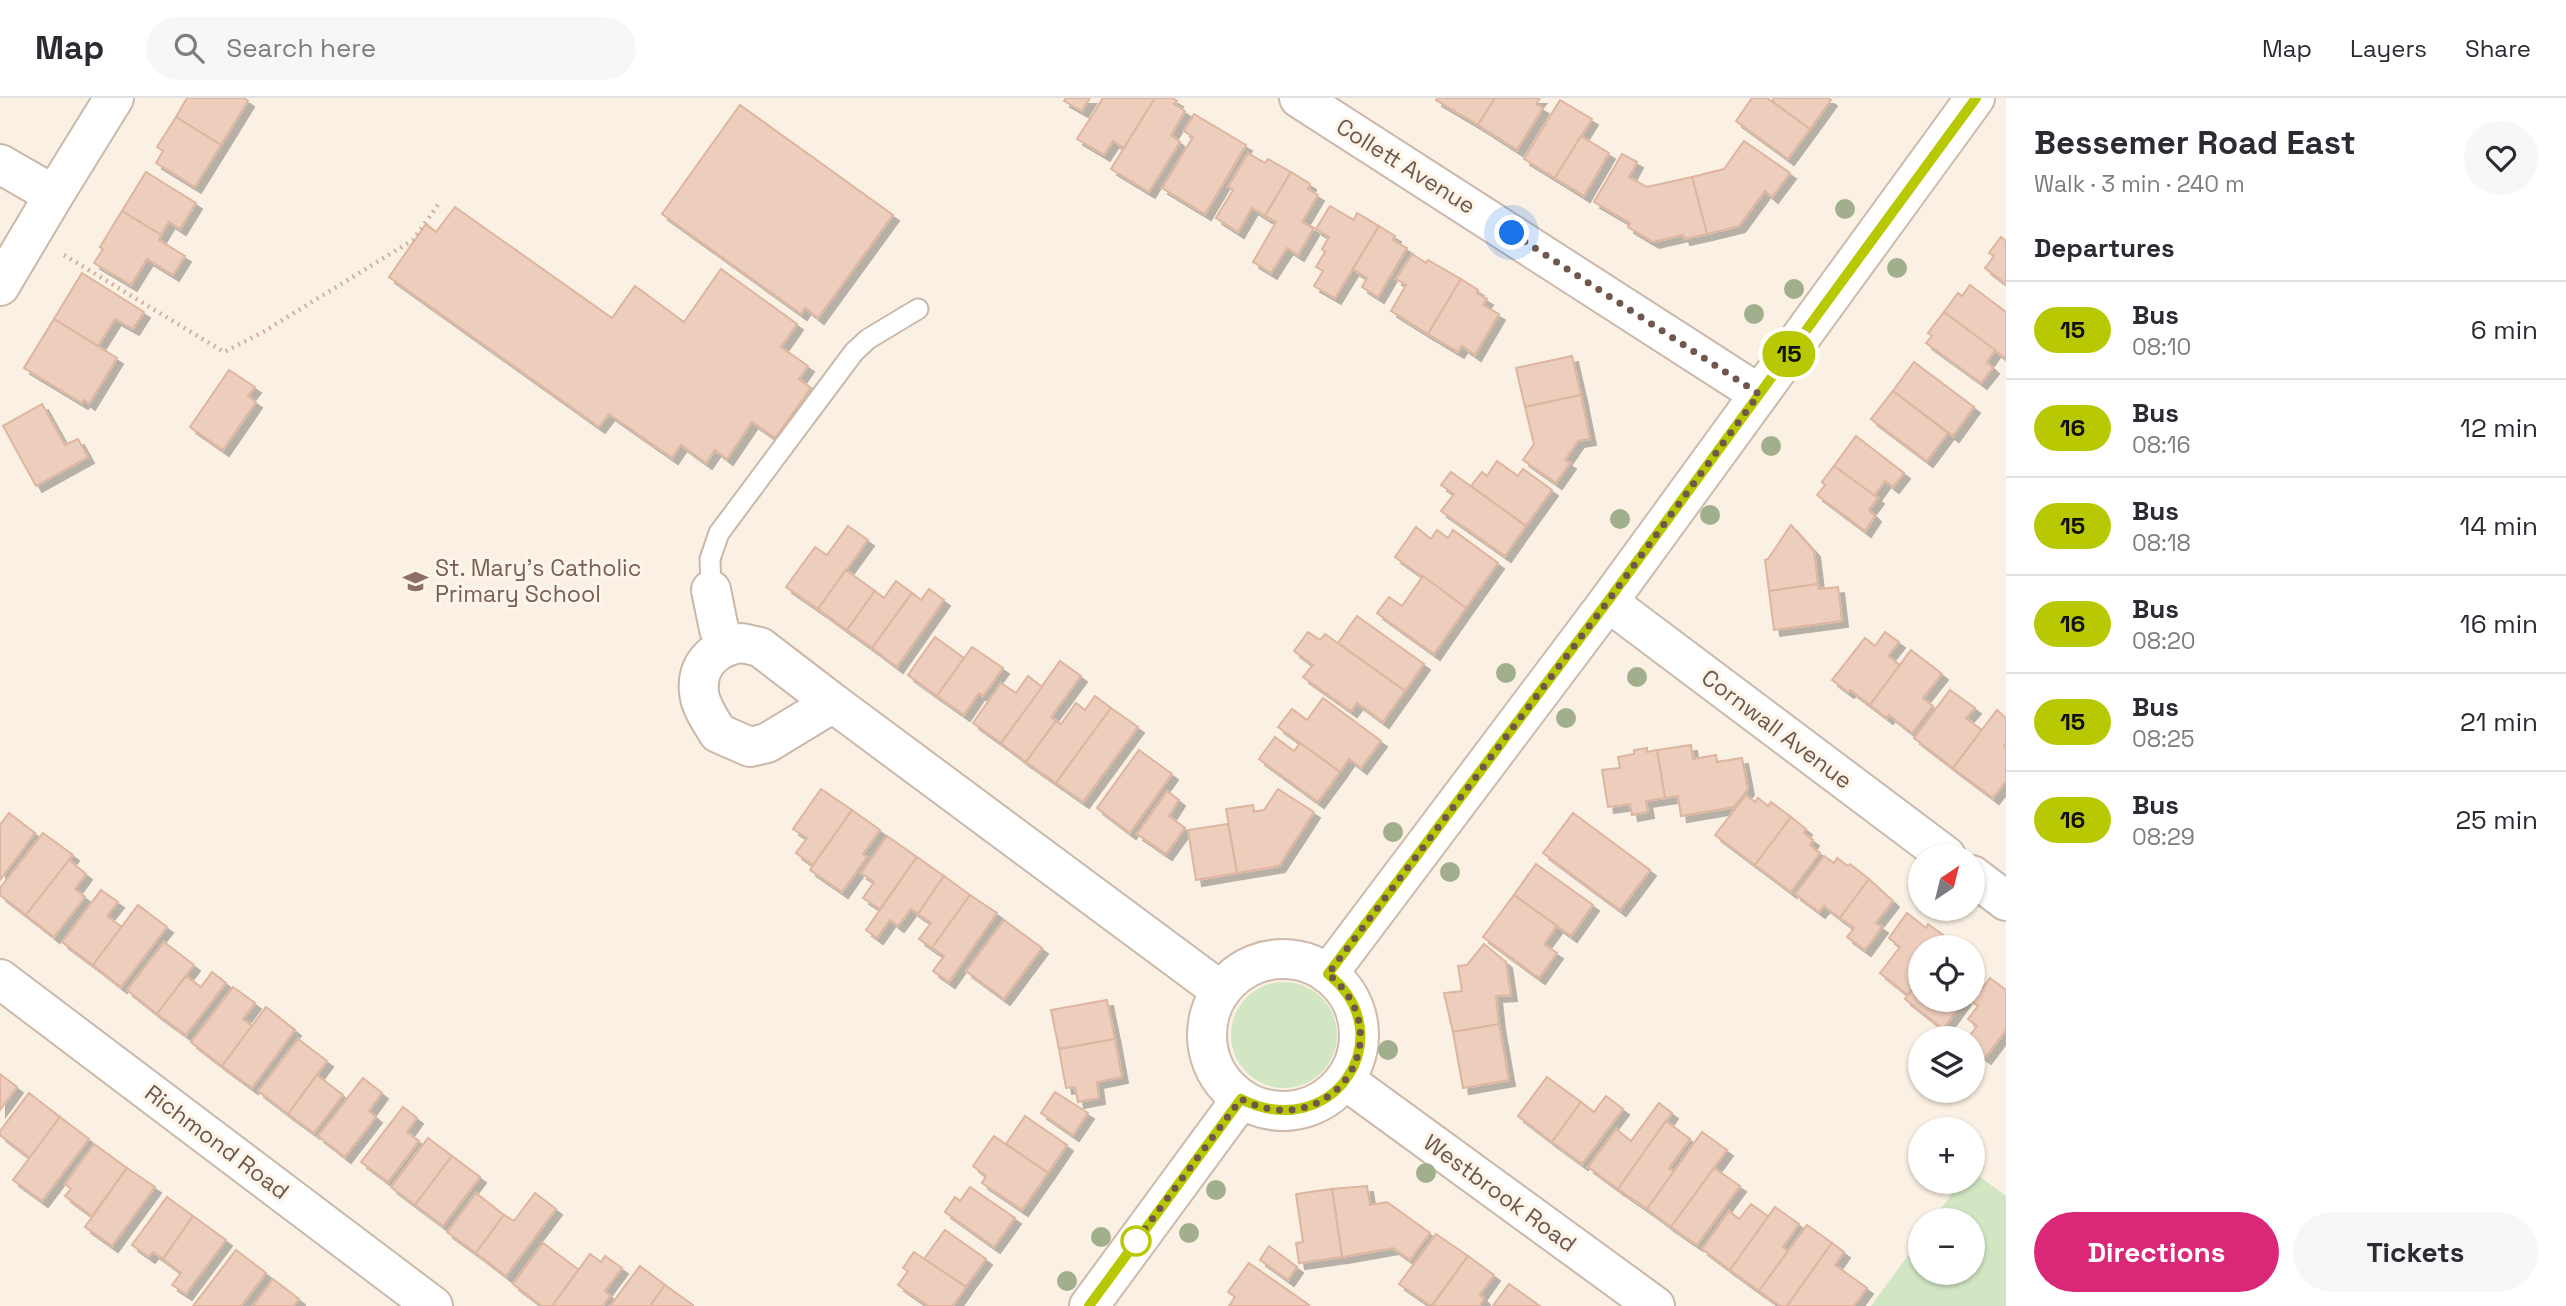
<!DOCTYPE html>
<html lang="en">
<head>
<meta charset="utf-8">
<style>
  :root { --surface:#fff; --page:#f7f7f7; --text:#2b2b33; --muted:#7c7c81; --line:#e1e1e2; --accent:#db2777 }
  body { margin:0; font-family:"Space Grotesk",sans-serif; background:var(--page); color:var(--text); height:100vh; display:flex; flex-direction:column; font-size:26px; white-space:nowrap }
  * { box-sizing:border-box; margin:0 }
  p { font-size:23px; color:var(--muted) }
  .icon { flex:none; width:38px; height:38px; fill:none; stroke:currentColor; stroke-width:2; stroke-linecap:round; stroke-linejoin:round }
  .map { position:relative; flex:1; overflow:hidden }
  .drawer { display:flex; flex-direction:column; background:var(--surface); width:560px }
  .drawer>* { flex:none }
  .badge { padding:0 14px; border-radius:23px; font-size:24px; line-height:46px }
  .needle { width:46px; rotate:35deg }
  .fabs { position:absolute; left:1908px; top:746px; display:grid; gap:14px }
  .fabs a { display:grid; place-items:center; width:77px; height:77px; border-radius:50%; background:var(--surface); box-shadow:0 2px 5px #0004; font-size:35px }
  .you { position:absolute; width:35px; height:35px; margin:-18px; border:5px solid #fff; border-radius:50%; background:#1a73e8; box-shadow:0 0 0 10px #1a73e833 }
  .map>.badge { position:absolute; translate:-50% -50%; box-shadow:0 0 0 4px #fff }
  h2 { padding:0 28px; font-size:26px; line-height:63px }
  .round { display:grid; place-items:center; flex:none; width:74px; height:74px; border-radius:37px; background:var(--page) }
  .head { display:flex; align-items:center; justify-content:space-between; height:119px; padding:0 28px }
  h1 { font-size:33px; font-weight:800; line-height:52px }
  .action { display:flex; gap:14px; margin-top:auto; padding:14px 28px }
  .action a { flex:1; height:80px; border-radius:42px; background:var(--accent); color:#fff; font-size:28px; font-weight:800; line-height:80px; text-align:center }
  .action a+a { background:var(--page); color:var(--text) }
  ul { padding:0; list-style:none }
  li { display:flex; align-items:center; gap:21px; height:98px; padding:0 28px; border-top:2px solid var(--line) }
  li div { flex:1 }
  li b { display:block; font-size:26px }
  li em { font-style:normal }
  li .badge { min-width:77px; font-weight:700; text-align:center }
  header { display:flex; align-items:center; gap:42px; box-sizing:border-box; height:98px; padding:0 35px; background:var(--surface); border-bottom:2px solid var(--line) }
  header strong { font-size:33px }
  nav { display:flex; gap:38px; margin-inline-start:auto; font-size:24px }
  .search { width:490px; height:63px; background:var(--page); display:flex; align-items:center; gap:18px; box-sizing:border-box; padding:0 24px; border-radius:38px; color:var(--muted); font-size:26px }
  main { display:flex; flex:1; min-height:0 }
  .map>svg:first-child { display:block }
  .green { fill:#d3e6c3 }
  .building { fill:#edcebd; stroke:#deb59f; stroke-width:2; filter:url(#shadow) }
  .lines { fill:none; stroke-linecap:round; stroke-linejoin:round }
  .lane-casing { stroke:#cab8ab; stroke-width:23 }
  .street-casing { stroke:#cab8ab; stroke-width:42 }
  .secondary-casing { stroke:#cfbaab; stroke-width:42 }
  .path { stroke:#d2b2a1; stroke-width:4.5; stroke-dasharray:2 5; stroke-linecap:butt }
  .lane { stroke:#fff; stroke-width:19 }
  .street { stroke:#fff; stroke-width:38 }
  .secondary { stroke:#fff; stroke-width:38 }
  .tree { fill:#a1af8d }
  .line-casing { stroke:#fff; stroke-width:16 }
  .line { stroke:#b8c904; stroke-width:10 }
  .walk { stroke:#70574b; stroke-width:7; stroke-dasharray:0 12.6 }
  .stop-dot { fill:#fff; stroke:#b8c904; stroke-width:3.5 }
  .labels { text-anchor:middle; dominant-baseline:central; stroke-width:7; stroke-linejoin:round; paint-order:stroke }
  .street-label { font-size:23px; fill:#70574b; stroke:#fdf5e9 }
  .education-label { font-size:23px; fill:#785e54; stroke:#fdf5e9; text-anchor:start }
</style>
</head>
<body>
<header>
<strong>Map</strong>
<div class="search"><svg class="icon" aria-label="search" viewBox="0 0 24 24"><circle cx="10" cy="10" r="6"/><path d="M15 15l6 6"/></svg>Search here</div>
<nav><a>Map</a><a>Layers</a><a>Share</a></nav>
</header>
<main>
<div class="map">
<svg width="2006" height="1208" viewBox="0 0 2006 1208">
  <defs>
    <filter id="shadow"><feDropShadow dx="6" dy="6" stdDeviation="0" flood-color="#0004"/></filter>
  </defs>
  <rect width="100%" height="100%" fill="#faf0e3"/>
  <g class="green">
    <circle cx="1284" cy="937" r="53"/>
    <path d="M1972 1073 2006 1098V1208H1871L1920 1141V1174H1972V1122H1933L1961 1083H1972Z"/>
  </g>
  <g class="building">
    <path d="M187 0H244L248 3 221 47 176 19Z"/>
    <path d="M1066 0H1090L1082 13 1064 3Z"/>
    <path d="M1103 0H1155L1124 50 1113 43 1104 57 1077 41Z"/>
    <path d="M1155 0H1172L1177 3 1174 6 1185 13 1171 37 1180 44 1149 94 1111 71Z"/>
    <path d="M1437 0H1495L1478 27 1436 2Z"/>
    <path d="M1495 0H1540L1536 6 1543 10 1517 52 1478 27Z"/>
    <path d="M1752 0H1767L1810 31 1788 61 1736 23Z"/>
    <path d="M1774 0H1828L1831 2 1810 31 1772 3Z"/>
    <path d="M1560 2 1592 21 1555 80 1524 61Z"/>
    <path d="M740 7 893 117 818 220 805 210 801 216 662 116Z"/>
    <path d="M1194 16 1246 47 1205 116 1162 90 1193 39 1184 33Z"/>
    <path d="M176 19 221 47 195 89 156 65 163 53 157 49Z"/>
    <path d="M1581 38 1609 55 1584 98 1555 80Z"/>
    <path d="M1744 43 1790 75 1772 99 1765 93 1739 128 1707 136 1692 79 1724 71Z"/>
    <path d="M1248 55 1265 65 1268 61 1291 74 1265 118 1252 110 1238 134 1216 120 1233 92 1228 89Z"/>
    <path d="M1622 56 1637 64 1629 79 1647 89 1692 79 1707 136 1684 141 1683 137 1653 144 1628 129 1630 125 1594 104Z"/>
    <path d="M146 74 196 105 180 131 169 124 161 137 122 113Z"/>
    <path d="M1291 74 1310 86 1308 91 1318 97 1302 124 1314 130 1298 157 1287 150 1271 175 1253 164 1276 124 1265 118Z"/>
    <path d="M1330 108 1354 122 1357 115 1379 128 1335 200 1314 188 1323 173 1316 169 1325 154 1322 151 1329 139 1316 131Z"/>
    <path d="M455 109 612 220 635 188 684 224 721 171 797 226 781 249 808 268 799 281 811 290 775 340 752 324 727 361 715 352 706 365 681 347 672 360 609 316 599 329 389 179 426 126 436 134Z"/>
    <path d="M122 113 161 137 159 142 185 158 173 177 147 161 131 187 94 165 103 151 100 149Z"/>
    <path d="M1379 128 1395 138 1393 142 1407 150 1378 199 1362 189 1367 180 1353 171Z"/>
    <path d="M2001 139 2006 143V186L1985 170 1994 158 1989 155Z"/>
    <path d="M1412 156 1426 165 1428 162 1461 181 1428 236 1391 213 1406 187 1396 181Z"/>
    <path d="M82 175 144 214 133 231 115 221 98 248 54 221Z"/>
    <path d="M1461 181 1478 192 1477 195 1487 201 1483 207 1499 216 1475 257 1462 248 1458 254 1428 236Z"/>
    <path d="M1970 187 2006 214V261L1944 214 1958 195 1962 198Z"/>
    <path d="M1944 214 1995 252 1987 264 1993 270 1981 285 1926 245 1932 238 1928 235Z"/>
    <path d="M54 221 117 260 89 306 84 302 82 305 24 270Z"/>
    <path d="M1572 258 1581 297 1525 309 1516 270Z"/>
    <path d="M1914 264 1974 309 1953 338 1893 293Z"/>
    <path d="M229 272 255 289 248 298 256 304 223 352 190 329Z"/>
    <path d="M1893 293 1948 335 1927 363 1871 321Z"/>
    <path d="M1581 297 1590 341 1578 343 1565 362 1570 365 1556 385 1523 362 1534 346 1525 309Z"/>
    <path d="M42 306 65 347 78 341 88 359 36 388 3 328Z"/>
    <path d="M1856 338 1904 375 1893 389 1885 383 1874 398 1834 368Z"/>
    <path d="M1497 363 1518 378 1523 371 1552 392 1526 428 1471 388 1482 374 1487 378Z"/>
    <path d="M1834 368 1878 400 1869 412 1875 418 1865 433 1817 397 1825 387 1822 384Z"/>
    <path d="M1451 374 1526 428 1505 458 1441 413 1454 396 1441 387Z"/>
    <path d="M1791 427 1814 453 1818 486 1769 493 1765 462 1768 461Z"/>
    <path d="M848 428 868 442 818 511 786 489 815 449 827 457Z"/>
    <path d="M1416 429 1431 441 1437 432 1448 440 1453 432 1498 465 1466 510 1395 459Z"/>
    <path d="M846 472 875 493 847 532 818 511Z"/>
    <path d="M1423 478 1466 510 1434 556 1377 515 1389 499 1402 508Z"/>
    <path d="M896 483 912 495 872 550 847 532 875 493 884 500Z"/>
    <path d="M1818 486 1819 491 1838 489 1842 523 1774 532 1769 493Z"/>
    <path d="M929 491 944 502 897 569 872 550 912 495 921 502Z"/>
    <path d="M1357 518 1424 566 1405 593 1338 545Z"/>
    <path d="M1308 534 1320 542 1325 536 1405 593 1383 624 1357 605 1351 613 1303 579 1313 567 1294 553Z"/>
    <path d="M1885 534 1899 544 1888 558 1900 567 1870 607 1850 592 1848 594 1832 582 1865 540 1875 548Z"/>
    <path d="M935 539 964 560 937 598 908 577Z"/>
    <path d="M972 549 1003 570 983 598 979 595 964 617 937 598Z"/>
    <path d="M1911 552 1942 576 1923 600 1933 608 1912 635 1889 617 1887 620 1870 607Z"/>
    <path d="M1060 563 1081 578 1051 619 1056 623 1026 664 1001 645Z"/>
    <path d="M1028 578 1042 589 1001 645 973 625 1001 585 1016 595Z"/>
    <path d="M1950 592 1975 610 1966 620 1982 632 1953 670 1914 640Z"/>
    <path d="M1095 598 1111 610 1056 685 1026 664 1056 623 1061 626 1076 605 1085 612Z"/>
    <path d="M1323 600 1381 643 1361 670 1349 661 1340 674 1278 629 1292 611 1307 622Z"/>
    <path d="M1111 610 1138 629 1083 704 1056 685Z"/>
    <path d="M1997 612 2006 620V645L2004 648 2006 650V683L1993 700 1953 670Z"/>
    <path d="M1275 639 1294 653 1300 645 1340 674 1318 704 1259 661Z"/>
    <path d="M1691 647 1693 661 1716 657 1717 664 1742 660 1748 691 1734 709 1681 718 1678 698 1665 700 1657 652Z"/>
    <path d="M1647 650V654L1657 652 1665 700 1646 703 1648 714 1632 717 1630 706 1608 709 1602 672 1620 670 1618 659 1634 656V652Z"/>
    <path d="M1139 652 1172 676 1130 735 1097 710Z"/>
    <path d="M821 691 852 712 813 767 796 755 807 740 793 731Z"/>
    <path d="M1278 691 1314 714 1279 768 1237 775 1226 711 1253 707 1254 714 1264 712Z"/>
    <path d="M1167 693 1179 702 1169 718 1185 730 1166 756 1137 736Z"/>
    <path d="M1746 697 1755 704 1758 700 1768 708 1771 704 1791 719 1755 767 1715 737Z"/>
    <path d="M852 712 880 732 863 756 867 759 842 794 810 772Z"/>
    <path d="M9 715 35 735 0 782V727Z"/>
    <path d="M1573 715 1650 772 1620 812 1543 755Z"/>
    <path d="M1791 719 1806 731 1804 735 1813 742 1810 747 1820 755 1791 794 1755 767Z"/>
    <path d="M1228 726 1237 775 1196 782 1188 732Z"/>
    <path d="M43 735 73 757 26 817 0 797V790Z"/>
    <path d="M887 738 917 759 880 811 863 800 874 784 861 775Z"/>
    <path d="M1824 758 1834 765 1837 760 1848 768 1850 766 1869 781 1840 820 1824 808 1819 814 1795 796Z"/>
    <path d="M917 759 944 778 918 816 911 811 898 828 890 822 877 840 866 832Z"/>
    <path d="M69 762 86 776 75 791 85 799 54 839 26 817Z"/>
    <path d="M1536 766 1593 807 1571 838 1514 797Z"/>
    <path d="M944 778 970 797 932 850 919 841 931 825 918 816Z"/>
    <path d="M1869 781 1893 803 1876 825 1882 829 1865 852 1847 839 1854 830 1840 820Z"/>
    <path d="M101 792 118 804 107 818 122 829 93 867 62 844Z"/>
    <path d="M970 797 997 815 949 884 933 873 944 858 932 850Z"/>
    <path d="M1514 797 1557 828 1544 846 1557 855 1539 880 1483 839Z"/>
    <path d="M138 807 167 829 121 889 93 867Z"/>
    <path d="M1907 815 1926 830 1928 826 1950 842 1944 849H1920V881L1908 897 1880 875 1900 849 1889 840Z"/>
    <path d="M1004 822 1042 850 1004 901 966 873Z"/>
    <path d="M164 844 194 867 157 916 127 892Z"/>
    <path d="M1484 846 1506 864 1511 897 1496 898 1499 926 1453 934 1444 895 1462 893 1458 868 1467 867Z"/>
    <path d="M212 874 226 885 186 937 157 916 186 878 201 889Z"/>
    <path d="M1990 880 2006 892V932L1985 960 1972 951V940H1968L1977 928 1968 921 1978 908 1972 904Z"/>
    <path d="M1920 881V901H1965L1943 931 1905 901Z"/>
    <path d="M233 889 255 905 243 921 252 928 222 968 191 944Z"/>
    <path d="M1107 902 1115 941 1059 951 1051 912Z"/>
    <path d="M266 909 295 932 252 990 222 968Z"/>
    <path d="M1499 926 1509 982 1463 990 1453 934Z"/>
    <path d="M298 941 327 963 288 1016 258 993Z"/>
    <path d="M1115 941 1122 979 1097 984 1099 1000 1078 1004 1075 989 1066 990 1059 951Z"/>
    <path d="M0 976 17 989 0 1012Z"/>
    <path d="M317 977 343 997 314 1035 288 1016Z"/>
    <path d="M1547 979 1581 1004 1552 1044 1518 1018Z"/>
    <path d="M363 980 382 995 369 1013 376 1019 345 1059 318 1038Z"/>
    <path d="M1055 994 1088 1015 1073 1037 1041 1015Z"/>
    <path d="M29 995 60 1019 30 1060 0 1037V1033Z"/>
    <path d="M1606 998 1623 1011 1582 1066 1552 1044 1581 1004 1594 1014Z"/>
    <path d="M1659 1005 1672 1015 1618 1091 1588 1069 1616 1031 1631 1043Z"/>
    <path d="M403 1009 417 1020 407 1034 419 1043 388 1084 361 1064Z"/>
    <path d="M1025 1018 1067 1047 1048 1075 1006 1046Z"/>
    <path d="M60 1019 89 1041 42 1103 13 1082Z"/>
    <path d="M1666 1023 1690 1041 1669 1070 1674 1074 1647 1111 1618 1091Z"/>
    <path d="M1702 1034 1727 1052 1671 1129 1647 1111Z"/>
    <path d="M994 1038 1048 1075 1022 1112 982 1085 986 1078 973 1068Z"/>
    <path d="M428 1040 452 1058 415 1107 391 1089Z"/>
    <path d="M94 1046 127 1070 92 1118 65 1098 71 1091 65 1086Z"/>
    <path d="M452 1058 480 1079 443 1128 415 1107Z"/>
    <path d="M127 1070 155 1089 112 1148 85 1129Z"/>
    <path d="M1714 1070 1740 1088 1697 1147 1671 1129Z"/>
    <path d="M1367 1088 1370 1107 1387 1104 1430 1135 1410 1162 1393 1150 1342 1159 1332 1091Z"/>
    <path d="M970 1089 1015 1120 994 1149 945 1114 955 1099 960 1103Z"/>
    <path d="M1332 1091 1342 1159 1299 1165 1296 1145 1303 1144 1296 1096Z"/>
    <path d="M476 1095 504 1117 476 1155 447 1134Z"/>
    <path d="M535 1095 556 1111 506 1178 476 1155 504 1117 514 1123Z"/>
    <path d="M167 1099 193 1118 163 1161 153 1154 149 1159 132 1147Z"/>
    <path d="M1751 1106 1769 1119 1730 1172 1702 1151 1729 1113 1739 1121Z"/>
    <path d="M1775 1109 1799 1126 1783 1149 1788 1153 1759 1193 1730 1172Z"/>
    <path d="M193 1118 226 1142 186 1196 172 1187 181 1175 163 1161Z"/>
    <path d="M1807 1127 1832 1145 1787 1208H1780L1759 1193Z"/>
    <path d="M945 1132 986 1161 966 1189 924 1161Z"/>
    <path d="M1436 1136 1468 1158 1431 1208 1399 1186Z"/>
    <path d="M543 1145 579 1172 552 1208H542L513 1186Z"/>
    <path d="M1832 1145 1844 1154 1835 1167 1867 1190 1854 1208H1787Z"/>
    <path d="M1269 1148 1297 1169 1288 1182 1260 1162Z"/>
    <path d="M236 1152 266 1175 241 1208H193Z"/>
    <path d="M914 1154 966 1189 953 1208H928L898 1187 908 1173 903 1170Z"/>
    <path d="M590 1156 601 1164 605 1158 622 1170 605 1193 610 1198 603 1208H552Z"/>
    <path d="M1468 1158 1494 1177 1480 1197 1484 1201 1479 1208H1432Z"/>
    <path d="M1249 1165 1309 1207 1308 1208H1229L1235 1199 1228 1194Z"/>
    <path d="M640 1168 665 1187 650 1208H610Z"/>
    <path d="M273 1181 299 1201 294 1208H253Z"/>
    <path d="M1509 1186 1540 1208H1493Z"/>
    <path d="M665 1187 693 1207V1208H650Z"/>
  </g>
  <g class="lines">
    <defs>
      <path id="lane" d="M711 492 710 461 719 435 854 254 868 241 918 211"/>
      <g id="street">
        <path d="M1299 0 1759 296"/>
        <path d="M0 66 54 97 114 0"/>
        <path d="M0 188 54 97"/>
        <path d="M711 492 719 531 727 547"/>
        <path d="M1608 504 1946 758"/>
        <path d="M742 545 760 549 833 605 767 645 750 649 718 635C711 623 700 608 699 594 696 565 717 548 742 545Z"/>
        <path d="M833 605 1221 893"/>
        <path d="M1972 777 2006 803"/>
        <path d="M0 881 433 1208"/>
        <path d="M1345 982 1655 1208"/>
      </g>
      <g id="secondary">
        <circle cx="1283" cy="937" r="76"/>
        <path d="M1328 876 1608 504 1975 0"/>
        <path d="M1089 1208 1241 1001"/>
      </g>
    </defs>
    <use href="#lane" class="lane-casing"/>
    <use href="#street" class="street-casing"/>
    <use href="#secondary" class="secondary-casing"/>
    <path class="path" d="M64 157 224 254 263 234 413 142 440 104"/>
    <use href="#lane" class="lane"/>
    <use href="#street" class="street"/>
    <use href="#secondary" class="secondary"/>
  </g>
  <g class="tree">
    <circle cx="1845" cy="111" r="10"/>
    <circle cx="1897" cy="170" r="10"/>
    <circle cx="1794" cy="191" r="10"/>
    <circle cx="1754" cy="216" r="10"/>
    <circle cx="1771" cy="348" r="10"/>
    <circle cx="1710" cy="417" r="10"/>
    <circle cx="1620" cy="421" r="10"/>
    <circle cx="1506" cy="575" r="10"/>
    <circle cx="1637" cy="579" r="10"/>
    <circle cx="1566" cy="620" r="10"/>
    <circle cx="1393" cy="734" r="10"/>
    <circle cx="1450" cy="774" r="10"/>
    <circle cx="1388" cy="952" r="10"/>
    <circle cx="1426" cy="1075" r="10"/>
    <circle cx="1216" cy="1092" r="10"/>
    <circle cx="1189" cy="1135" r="10"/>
    <circle cx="1101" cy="1139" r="10"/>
    <circle cx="1067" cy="1183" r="10"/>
  </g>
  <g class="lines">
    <defs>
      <path id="line" d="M1089 1208 1241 1001C1332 1047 1405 938 1328 876L1608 503 1976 0"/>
    </defs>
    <use href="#line" class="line-casing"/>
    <use href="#line" class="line"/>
    <path class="walk" d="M1136 1143 1133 1147 1241 1001C1332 1047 1405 938 1328 876L1608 503 1759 296 1512 135"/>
  </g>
  <defs>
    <symbol id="school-bare" viewBox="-9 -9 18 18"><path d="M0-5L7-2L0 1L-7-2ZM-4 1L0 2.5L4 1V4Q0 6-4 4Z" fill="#8d6e63" stroke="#fdf5e9" stroke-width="2.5" paint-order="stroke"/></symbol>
  </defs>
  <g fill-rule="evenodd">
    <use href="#school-bare" x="398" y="466" width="35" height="35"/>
  </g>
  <circle class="stop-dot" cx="1136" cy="1143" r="14"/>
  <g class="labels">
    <g class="street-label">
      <text transform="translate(1406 68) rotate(32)">Collett Avenue</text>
      <text transform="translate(1777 631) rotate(37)">Cornwall Avenue</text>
      <text transform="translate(217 1044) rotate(37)">Richmond Road</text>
      <text transform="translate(1500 1095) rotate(36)">Westbrook Road</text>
    </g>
    <g class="education-label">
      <text x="435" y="470">St. Mary's Catholic<tspan x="435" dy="26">Primary School</tspan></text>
    </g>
  </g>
</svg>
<div class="fabs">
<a><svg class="needle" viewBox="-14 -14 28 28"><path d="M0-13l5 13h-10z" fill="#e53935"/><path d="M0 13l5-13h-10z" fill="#7c7c81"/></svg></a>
<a><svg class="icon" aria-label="locate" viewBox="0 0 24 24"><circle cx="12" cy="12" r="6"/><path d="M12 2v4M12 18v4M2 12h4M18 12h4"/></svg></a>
<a><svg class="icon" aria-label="layers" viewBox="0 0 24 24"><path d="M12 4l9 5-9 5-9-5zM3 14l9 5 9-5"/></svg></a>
<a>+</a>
<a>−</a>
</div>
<div class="you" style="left:1512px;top:135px"></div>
<b class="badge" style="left:1789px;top:256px;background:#b8c904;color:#111">15</b>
</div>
<section class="drawer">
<div class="head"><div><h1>Bessemer Road East</h1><p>Walk · 3 min · 240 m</p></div><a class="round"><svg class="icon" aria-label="heart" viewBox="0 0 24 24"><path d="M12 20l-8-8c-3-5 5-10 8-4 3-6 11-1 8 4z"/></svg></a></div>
<h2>Departures</h2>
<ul>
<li><span class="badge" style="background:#b8c904;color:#111">15</span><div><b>Bus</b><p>08:10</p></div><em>6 min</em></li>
<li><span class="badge" style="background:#b8c904;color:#111">16</span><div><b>Bus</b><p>08:16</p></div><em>12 min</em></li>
<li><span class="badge" style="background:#b8c904;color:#111">15</span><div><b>Bus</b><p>08:18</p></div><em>14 min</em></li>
<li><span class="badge" style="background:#b8c904;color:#111">16</span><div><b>Bus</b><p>08:20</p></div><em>16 min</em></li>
<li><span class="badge" style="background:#b8c904;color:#111">15</span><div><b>Bus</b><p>08:25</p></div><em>21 min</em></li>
<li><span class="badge" style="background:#b8c904;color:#111">16</span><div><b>Bus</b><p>08:29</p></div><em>25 min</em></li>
</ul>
<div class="action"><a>Directions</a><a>Tickets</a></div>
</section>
</main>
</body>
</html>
